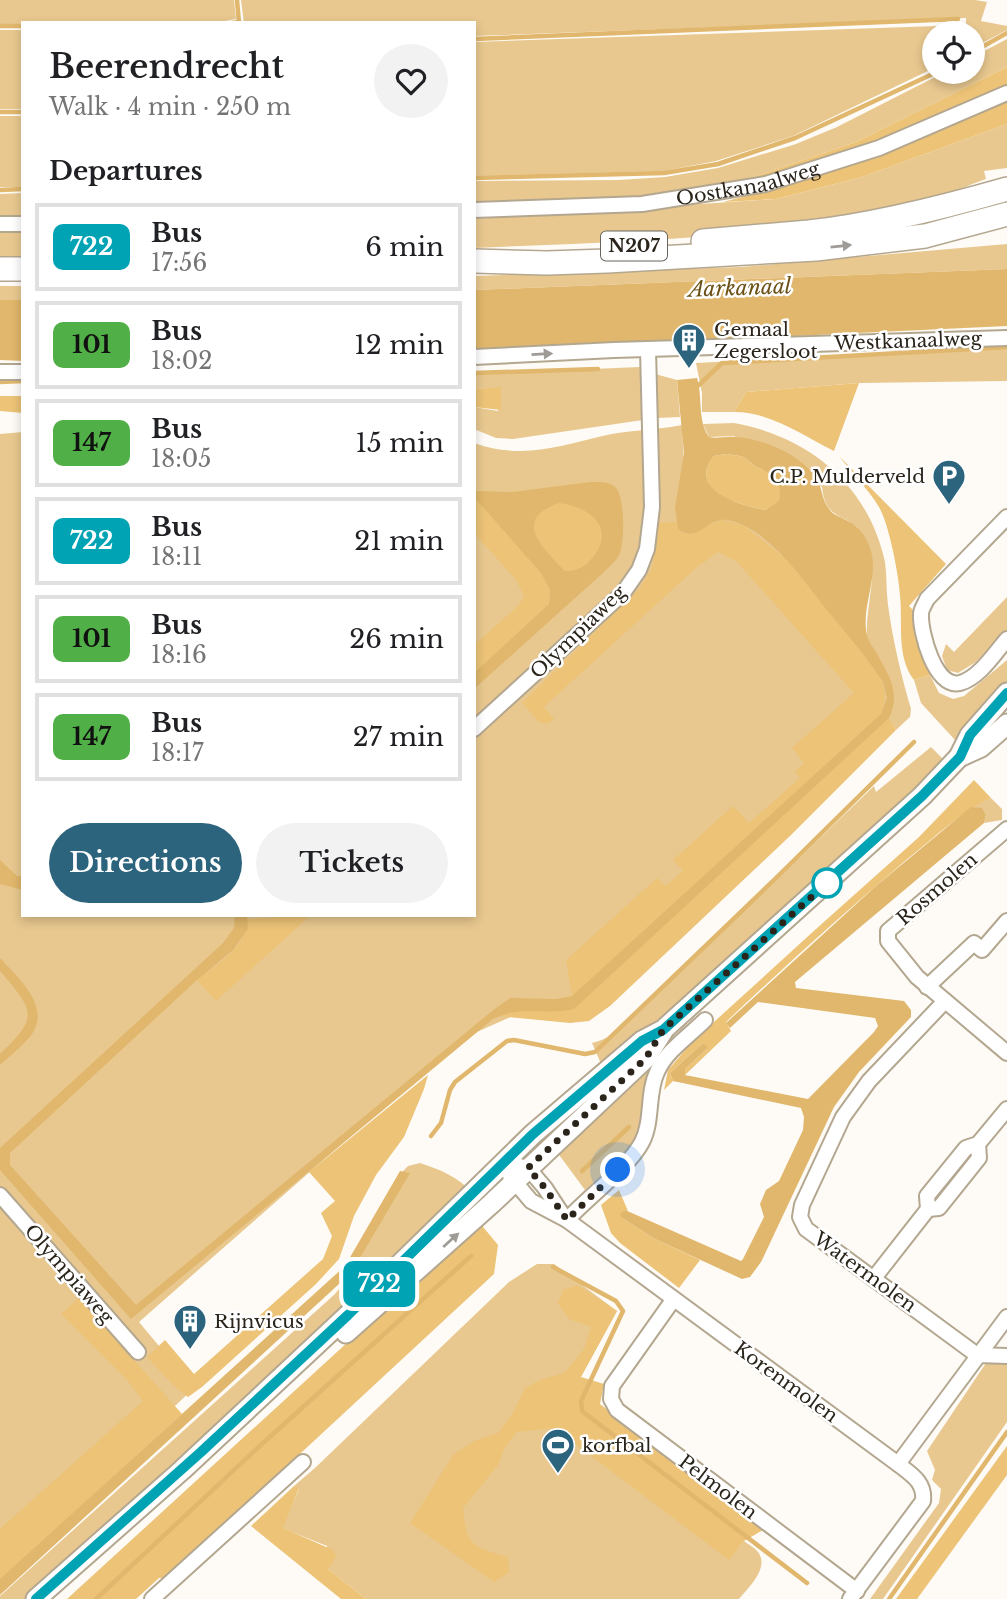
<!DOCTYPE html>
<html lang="en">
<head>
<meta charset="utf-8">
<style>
  :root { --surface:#fff; --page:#f2f2f2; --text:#202124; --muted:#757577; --line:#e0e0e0; --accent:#2c637d }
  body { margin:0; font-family:"Libre Baskerville",serif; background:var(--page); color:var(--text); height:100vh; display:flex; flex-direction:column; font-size:26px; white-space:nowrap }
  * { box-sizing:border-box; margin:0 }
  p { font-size:23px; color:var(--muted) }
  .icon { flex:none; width:38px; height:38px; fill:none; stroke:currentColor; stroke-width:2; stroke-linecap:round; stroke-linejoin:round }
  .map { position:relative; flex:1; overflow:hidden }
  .details { position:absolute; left:21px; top:21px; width:455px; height:896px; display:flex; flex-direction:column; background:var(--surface); border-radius:0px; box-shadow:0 4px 10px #0003 }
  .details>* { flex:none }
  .badge { padding:0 14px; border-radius:10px; font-size:24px; line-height:46px }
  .fabs { position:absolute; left:922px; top:21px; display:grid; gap:14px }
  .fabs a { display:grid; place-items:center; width:63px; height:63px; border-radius:50%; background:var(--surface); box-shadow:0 4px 10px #0003; font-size:35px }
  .you { position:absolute; width:35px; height:35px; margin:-18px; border:5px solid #fff; border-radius:50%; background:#1a73e8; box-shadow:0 0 0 10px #1a73e833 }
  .map>.badge { position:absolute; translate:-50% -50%; box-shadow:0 0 0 4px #fff }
  h2 { padding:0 28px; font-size:26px; line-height:63px }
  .round { display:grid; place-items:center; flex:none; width:74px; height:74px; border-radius:37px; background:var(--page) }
  .summary { display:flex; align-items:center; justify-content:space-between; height:119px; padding:0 28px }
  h1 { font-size:33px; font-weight:600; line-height:52px }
  .action { display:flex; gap:14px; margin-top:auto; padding:14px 28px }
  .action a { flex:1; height:80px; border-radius:42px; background:var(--accent); color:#fff; font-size:28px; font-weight:600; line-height:80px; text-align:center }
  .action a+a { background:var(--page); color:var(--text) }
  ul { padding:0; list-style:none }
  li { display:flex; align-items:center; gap:21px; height:88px; margin:0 14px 10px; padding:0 14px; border:4px solid var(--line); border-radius:0px }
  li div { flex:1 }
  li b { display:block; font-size:26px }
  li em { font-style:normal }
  li .badge { min-width:77px; font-weight:700; text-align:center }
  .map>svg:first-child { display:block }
  .green { fill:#e8c88f }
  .forest { fill:#ecc377 }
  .water { fill:#e0b76c; fill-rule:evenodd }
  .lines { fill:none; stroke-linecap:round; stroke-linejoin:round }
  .stream { stroke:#e0b76c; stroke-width:4.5 }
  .street-casing { stroke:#b4a790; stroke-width:18 }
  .secondary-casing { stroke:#b4a790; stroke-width:23 }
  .primary-casing { stroke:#b4a790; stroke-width:26 }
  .street { stroke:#fff; stroke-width:14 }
  .secondary { stroke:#fff; stroke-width:19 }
  .primary { stroke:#fff; stroke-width:23 }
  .oneway { fill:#9f9c98 }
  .line-casing { stroke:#fff; stroke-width:16 }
  .line { stroke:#00a3b4; stroke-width:10 }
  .walk { stroke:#2a241b; stroke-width:7; stroke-dasharray:0 12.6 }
  .stop-dot { fill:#fff; stroke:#00a3b4; stroke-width:3.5 }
  .labels { text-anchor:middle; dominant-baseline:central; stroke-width:5; stroke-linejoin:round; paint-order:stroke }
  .shield { fill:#fff; stroke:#6a665f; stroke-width:2 }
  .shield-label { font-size:18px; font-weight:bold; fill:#2a241b }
  .street-label { font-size:19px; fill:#2a241b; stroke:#fff }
  .poi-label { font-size:19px; fill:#2a241b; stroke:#fff; text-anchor:start }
  .water-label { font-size:21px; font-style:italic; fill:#6b5016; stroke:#fff }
</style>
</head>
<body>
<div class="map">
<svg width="1007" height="1599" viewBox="0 0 1007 1599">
  <rect width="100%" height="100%" fill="#fefbf6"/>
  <g class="green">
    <path d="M0 0H234L236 19 225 21V23L0 24Z"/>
    <path d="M241 0H975L987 2 981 21 1007 26V30L973 48V33H934V68L793 136 716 161 664 171 474 176V42L966 25V18L474 36V23H244Z"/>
    <rect x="0" y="30" width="23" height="79"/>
    <path d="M1007 39V67L856 142 724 187 648 197 474 205V181L619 180 665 177 718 168 796 144 837 127 945 72H973V57Z"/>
    <rect x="0" y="116" width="23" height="71"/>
    <path d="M1007 124V168L984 171 986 179C968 185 950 194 931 199 783 240 627 241 474 248V219L776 199 862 177Z"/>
    <path d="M23 193V217H0V194Z"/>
    <path d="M0 229H23V263L0 264Z"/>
    <path d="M1007 244V269L474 290V276L741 267Z"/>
    <rect x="0" y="286" width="23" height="14"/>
    <path d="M1007 347V381L859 383 746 392 734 412H702V393L696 363Z"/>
    <path d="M640 367 643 420 513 439 496 438 474 429V407L498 411 501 388 474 389V374Z"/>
    <path d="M655 374 677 380 680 417 657 418Z"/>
    <path d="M734 423C810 437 868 485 885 562 887 576 886 591 888 605 893 641 901 675 911 709L910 717 896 730 891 722 589 1005 515 1015 461 1039 139 1322 194 1388 121 1457 0 1560V434L23 432V915H474V443C523 460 559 446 607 435 631 430 657 430 682 425L684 465 759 520 867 636C865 605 881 567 865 538 850 510 826 525 822 487L734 436 709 437 703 424Z"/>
    <path d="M1007 597V630L976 662 958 673 947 670 942 656 946 644 954 652Z"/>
    <path d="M1007 660V683L955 740 921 703 914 680 930 675 939 693 953 699 964 696Z"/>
    <path d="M931 747 943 759 882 821 756 938 602 1066 592 1043C611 1039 626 1024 640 1011L874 786 876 792Z"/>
    <path d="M991 798 1002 809V820L984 823 986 815 982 809 971 807Z"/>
    <path d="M651 1063 646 1088 644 1134 618 1161 585 1190 554 1148Z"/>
    <path d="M420 1163C442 1170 457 1177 473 1193L113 1523 25 1599H0V1596L335 1294 346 1280 399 1175 408 1166Z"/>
    <path d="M537 1264H554L617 1311 573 1391 729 1559 744 1541C748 1544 755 1548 758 1552 770 1568 748 1588 739 1599H366L328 1569 327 1546 282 1528 299 1489 294 1486 316 1467 509 1282Z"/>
    <path d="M1007 1362V1422L883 1599H870L939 1503 941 1489 932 1480 935 1470 927 1451 986 1363Z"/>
  </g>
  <g class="forest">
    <path d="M1007 67V87L878 143 802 170 724 187 856 142Z"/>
    <path d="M1007 99V124L862 177 776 199 723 202 793 184 881 153Z"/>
    <path d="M859 383 834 451C802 435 771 412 734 412L746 392Z"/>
    <path d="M501 387V410L474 407V389Z"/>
    <path d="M0 396H23V413L0 411Z"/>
    <path d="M726 454C731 455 738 455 743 457 748 459 752 465 757 467 771 473 784 483 780 501L765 510C741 505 686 491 714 456Z"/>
    <path d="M839 456 946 564 909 606 914 611 917 638 930 675 914 680C896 656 903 624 900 596 899 576 889 524 879 507 868 489 852 473 839 456Z"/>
    <path d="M474 497 541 573 550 590 549 604 474 673V645L519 605 524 596 516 580 474 533Z"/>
    <path d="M559 503C588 506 617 526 593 557 585 567 578 571 565 571 543 548 511 520 559 503Z"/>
    <path d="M721 520 743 525 786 559 871 664C884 684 889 691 881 714L572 996 566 960 657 878 665 886 683 871 673 860 733 806 749 823 800 778 795 771 804 763 792 748 854 693 736 561 718 552 696 568 544 707 554 719 548 724 539 722 522 703 639 589 652 568 659 523 676 522 682 533 690 534Z"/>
    <path d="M889 718 896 730 791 835 610 1006 589 1021 570 1023 499 1016 512 1007H558L671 919Z"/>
    <path d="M974 780 991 798C959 813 933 839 905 861 844 913 784 967 726 1022L731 1031 685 1075V1069L707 1049 703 1043 670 1073 673 1081 664 1090 668 1070 692 1042 816 929 919 837Z"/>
    <path d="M275 915H311L216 1001 197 980C216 965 249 946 247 919L272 918Z"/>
    <path d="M428 1075 424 1089 404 1137 376 1175 354 1216 339 1259 316 1284 202 1387 188 1397 173 1385 147 1357 165 1340 194 1374 323 1259 332 1236 321 1213 335 1201 309 1172Z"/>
    <path d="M619 1190 628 1211 625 1210 622 1218 655 1239 700 1260 679 1288 620 1243 611 1233 601 1205Z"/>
    <path d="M479 1222 498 1245 494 1274 166 1578H159L136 1599H67Z"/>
    <path d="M577 1285 617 1311 581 1377 604 1384 600 1404 763 1530 744 1541 729 1560 554 1428 517 1432 505 1447 499 1464 463 1508C467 1548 472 1546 508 1557L509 1572 494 1582 410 1523 453 1455 474 1441 498 1433 513 1413 525 1388 540 1380 564 1373 584 1349 591 1327 569 1319 558 1303 563 1290Z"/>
    <path d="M79 1298 182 1414 0 1580V1529L143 1401 127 1380 61 1314Z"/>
    <path d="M1007 1446V1475L917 1599H896Z"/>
    <path d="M294 1486 299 1488 283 1528 333 1550 336 1557 328 1569 366 1599H341L251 1526Z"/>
  </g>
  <g class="water">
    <path d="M1007 269V326L474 351V290Z"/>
    <path d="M0 300H23V361L0 360Z"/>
    <path d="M697 378C703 397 697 420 709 437 717 439 726 436 735 437 762 438 799 454 815 476 823 487 821 500 830 510 834 516 842 517 848 521 861 527 869 541 872 555 877 581 861 609 867 635 868 642 874 648 877 654 889 675 901 694 889 718L574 1009C544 1016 523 1004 493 1019L131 1319 0 1170V1148L223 943 234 928 235 915H247L248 929 233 950 197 980 10 1153V1165L136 1305 492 1011 510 998 556 999 572 996 881 714 887 698 883 682C866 656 846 633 826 609 804 581 776 540 743 525 737 522 727 519 721 520 705 522 696 543 678 529L675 508 684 453 677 380ZM726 454C731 455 738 455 743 457 748 459 752 465 757 467 771 473 784 484 779 501L765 510C741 505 686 491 714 456Z"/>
    <path d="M590 482C599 482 610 481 616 488 625 498 625 544 619 555 616 561 609 567 604 572L474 689V673L549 604 550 590 541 573 474 497V491L513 492ZM559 503C588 506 617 527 593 557 585 567 578 571 565 571 543 548 511 520 559 503Z"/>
    <path d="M971 807 982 808 986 815 984 823 795 982 796 988 904 1001 911 1010V1017L859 1072 834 1107 761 1262 750 1277 742 1279 655 1239 622 1218 620 1214 625 1210 741 1261 743 1259 764 1217 760 1204 766 1190 779 1181 803 1130 804 1117 801 1108 673 1081 670 1073 703 1043 708 1048 685 1069V1075L808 1099 874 1032 878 1026 875 1018 758 1002 730 1028 726 1023 876 886Z"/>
    <path d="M0 860 17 876H23V890L0 884Z"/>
    <path d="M0 958C19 979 54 1008 29 1038 20 1048 9 1057 0 1065V1054C40 1016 34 1011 0 971Z"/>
    <path d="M400 1171 410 1173 351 1273 0 1595V1579L345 1266Z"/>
  </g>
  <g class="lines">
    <g class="stream">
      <path d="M237 0 239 23"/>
      <path d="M232 23 239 22"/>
      <path d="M0 26H23"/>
      <path d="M474 39 958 19"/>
      <path d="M973 52 1007 33"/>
      <path d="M0 112H23"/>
      <path d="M474 178 664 173 718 164 795 138 937 72"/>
      <path d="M0 190 23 189"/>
      <path d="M474 373 598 369"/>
      <path d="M0 382 23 381"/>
      <path d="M699 385 722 363 1007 347"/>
      <path d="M431 1136 441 1123 450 1090 455 1082 507 1041 514 1040 585 1054 595 1052 775 879 914 742"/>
      <path d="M582 1171 629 1127"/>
      <path d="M553 1267 616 1301 623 1311 581 1401 582 1411 807 1583"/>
      <path d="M96 1599 263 1443 471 1256"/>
      <path d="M889 1599 1007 1432"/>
    </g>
    <defs>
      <g id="street">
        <path id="s1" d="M474 210 642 204 766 184 879 148 1007 93"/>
        <path d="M0 224H23"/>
        <path d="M474 357 614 350 1007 338"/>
        <path d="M0 372H23"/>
        <path d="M1007 517 927 599C925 604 921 609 921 614 920 632 935 689 960 683 979 678 995 653 1007 639"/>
        <path d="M474 729 623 593 639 570 647 549 652 507 648 350"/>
        <path d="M1007 829 888 931V941L917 977 1007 1053"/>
        <path d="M927 987 974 943 982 950 1007 921"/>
        <path d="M945 1001 869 1081 843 1117 802 1205 800 1217 806 1229 977 1355 1007 1356"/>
        <path d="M503 1162 528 1168 545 1188 564 1217"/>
        <path d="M510 1176 531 1201 567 1220 898 1464 1007 1317"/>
        <path d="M0 1195 138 1352"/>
        <path d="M928 1209 939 1208 979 1158 978 1144"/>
        <path d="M567 1220C588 1197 629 1167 642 1142 653 1121 647 1093 657 1072 666 1051 689 1036 705 1020"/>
        <path d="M874 1278 928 1209 927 1196 966 1148 978 1144 1007 1109"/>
        <path d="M673 1300 612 1386 611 1399 617 1410 857 1591"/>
        <path d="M152 1599 303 1462"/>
        <path d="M850 1599 923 1501C925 1482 912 1475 898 1464"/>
      </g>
      <g id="secondary">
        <path d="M959 757 981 747 1007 724"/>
        <path d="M346 1333 491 1204 646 1058 663 1031"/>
        <path d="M36 1599 182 1470 348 1315 533 1134 642 1041 663 1030 922 796 959 757 970 735 1007 693"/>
      </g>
      <g id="primary">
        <path d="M703 241C738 238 774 235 809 232 874 225 944 207 1007 189"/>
        <path d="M474 261 547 263 607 261 816 249 925 236 1007 214"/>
        <path d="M0 269H23"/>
      </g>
    </defs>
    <use href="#street" class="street-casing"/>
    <use href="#secondary" class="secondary-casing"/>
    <use href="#primary" class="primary-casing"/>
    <use href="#street" class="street"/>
    <use href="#secondary" class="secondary"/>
    <use href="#primary" class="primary"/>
  </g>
  <defs><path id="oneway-solid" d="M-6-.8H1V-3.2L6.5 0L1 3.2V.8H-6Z" transform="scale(1.75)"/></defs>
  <g class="oneway">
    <use href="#oneway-solid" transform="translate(841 246) rotate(-6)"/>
    <use href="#oneway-solid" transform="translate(542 354) rotate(-3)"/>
    <use href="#oneway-solid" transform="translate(451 1240) rotate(-42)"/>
  </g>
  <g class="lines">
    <defs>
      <path id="line" d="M36 1599 201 1452 348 1315 533 1134 642 1041 663 1030 922 796 960 757 970 735 1007 693"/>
    </defs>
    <use href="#line" class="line-casing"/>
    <use href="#line" class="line"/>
    <path class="walk" d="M618 1170 567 1220 545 1188 528 1168 646 1058 663 1030 827 883"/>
  </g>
  <defs>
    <symbol id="building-pin" viewBox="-11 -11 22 30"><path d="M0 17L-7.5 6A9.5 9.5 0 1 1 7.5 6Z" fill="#2c637d" stroke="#fff"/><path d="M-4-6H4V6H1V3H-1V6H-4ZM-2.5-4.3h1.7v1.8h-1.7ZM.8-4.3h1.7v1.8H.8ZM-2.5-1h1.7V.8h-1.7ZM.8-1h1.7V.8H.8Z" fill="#fff"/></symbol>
    <symbol id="parking-pin" viewBox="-11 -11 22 30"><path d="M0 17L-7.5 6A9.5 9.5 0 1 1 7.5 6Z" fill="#2c637d" stroke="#fff"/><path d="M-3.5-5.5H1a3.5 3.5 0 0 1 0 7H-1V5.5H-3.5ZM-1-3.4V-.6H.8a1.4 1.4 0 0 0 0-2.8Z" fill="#fff"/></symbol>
    <symbol id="stadium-pin" viewBox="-11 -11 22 30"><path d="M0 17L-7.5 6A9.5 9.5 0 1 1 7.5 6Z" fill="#2c637d" stroke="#fff"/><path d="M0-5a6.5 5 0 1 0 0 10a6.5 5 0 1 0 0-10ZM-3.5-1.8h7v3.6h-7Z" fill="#fff"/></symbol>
  </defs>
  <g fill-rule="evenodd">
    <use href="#building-pin" x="670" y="321" width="38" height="52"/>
    <use href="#parking-pin" x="930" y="457" width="38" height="52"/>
    <use href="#building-pin" x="171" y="1302" width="38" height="52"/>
    <use href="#stadium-pin" x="539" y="1426" width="38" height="52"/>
  </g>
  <circle class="stop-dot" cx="827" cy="883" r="14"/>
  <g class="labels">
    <rect class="shield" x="601" y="231.5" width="66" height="29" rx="5"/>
    <g class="shield-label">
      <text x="634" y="246">N207</text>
    </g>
    <g class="street-label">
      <text stroke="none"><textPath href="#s1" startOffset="276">Oostkanaalweg</textPath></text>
      <text transform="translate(908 341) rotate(-2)">Westkanaalweg</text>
      <text transform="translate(578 632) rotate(-44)">Olympiaweg</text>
      <text transform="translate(937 889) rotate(-41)">Rosmolen</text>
      <text transform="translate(865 1272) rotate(36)">Watermolen</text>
      <text transform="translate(69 1274) rotate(49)">Olympiaweg</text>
      <text transform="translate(786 1382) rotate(36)">Korenmolen</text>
      <text transform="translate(718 1487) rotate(37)">Pelmolen</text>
    </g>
    <g class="poi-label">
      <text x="714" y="329">Gemaal<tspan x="714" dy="22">Zegersloot</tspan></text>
      <text x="925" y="476" text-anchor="end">C.P. Mulderveld</text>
      <text x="214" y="1321">Rijnvicus</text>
      <text x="582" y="1445">korfbal</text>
    </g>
    <g class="water-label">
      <text transform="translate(740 288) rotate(-2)">Aarkanaal</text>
    </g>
  </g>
</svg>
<div class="fabs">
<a><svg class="icon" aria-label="locate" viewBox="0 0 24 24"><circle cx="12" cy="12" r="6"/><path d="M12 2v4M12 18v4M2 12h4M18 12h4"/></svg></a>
</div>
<div class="you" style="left:618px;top:1170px"></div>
<b class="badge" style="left:379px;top:1284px;background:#00a3b4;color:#fff">722</b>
<section class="details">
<div class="summary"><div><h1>Beerendrecht</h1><p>Walk · 4 min · 250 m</p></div><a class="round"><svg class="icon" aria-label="heart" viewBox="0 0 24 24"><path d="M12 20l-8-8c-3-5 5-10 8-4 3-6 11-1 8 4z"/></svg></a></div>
<h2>Departures</h2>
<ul>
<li><span class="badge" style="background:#00a3b4;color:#fff">722</span><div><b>Bus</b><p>17:56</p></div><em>6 min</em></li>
<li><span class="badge" style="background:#50af46;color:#111">101</span><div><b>Bus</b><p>18:02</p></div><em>12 min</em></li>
<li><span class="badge" style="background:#50af46;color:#111">147</span><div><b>Bus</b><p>18:05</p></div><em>15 min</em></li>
<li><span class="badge" style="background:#00a3b4;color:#fff">722</span><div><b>Bus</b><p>18:11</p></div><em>21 min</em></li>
<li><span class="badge" style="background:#50af46;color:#111">101</span><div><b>Bus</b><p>18:16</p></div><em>26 min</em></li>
<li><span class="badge" style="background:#50af46;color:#111">147</span><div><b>Bus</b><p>18:17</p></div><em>27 min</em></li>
</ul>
<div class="action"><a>Directions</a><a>Tickets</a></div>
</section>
</div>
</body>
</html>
